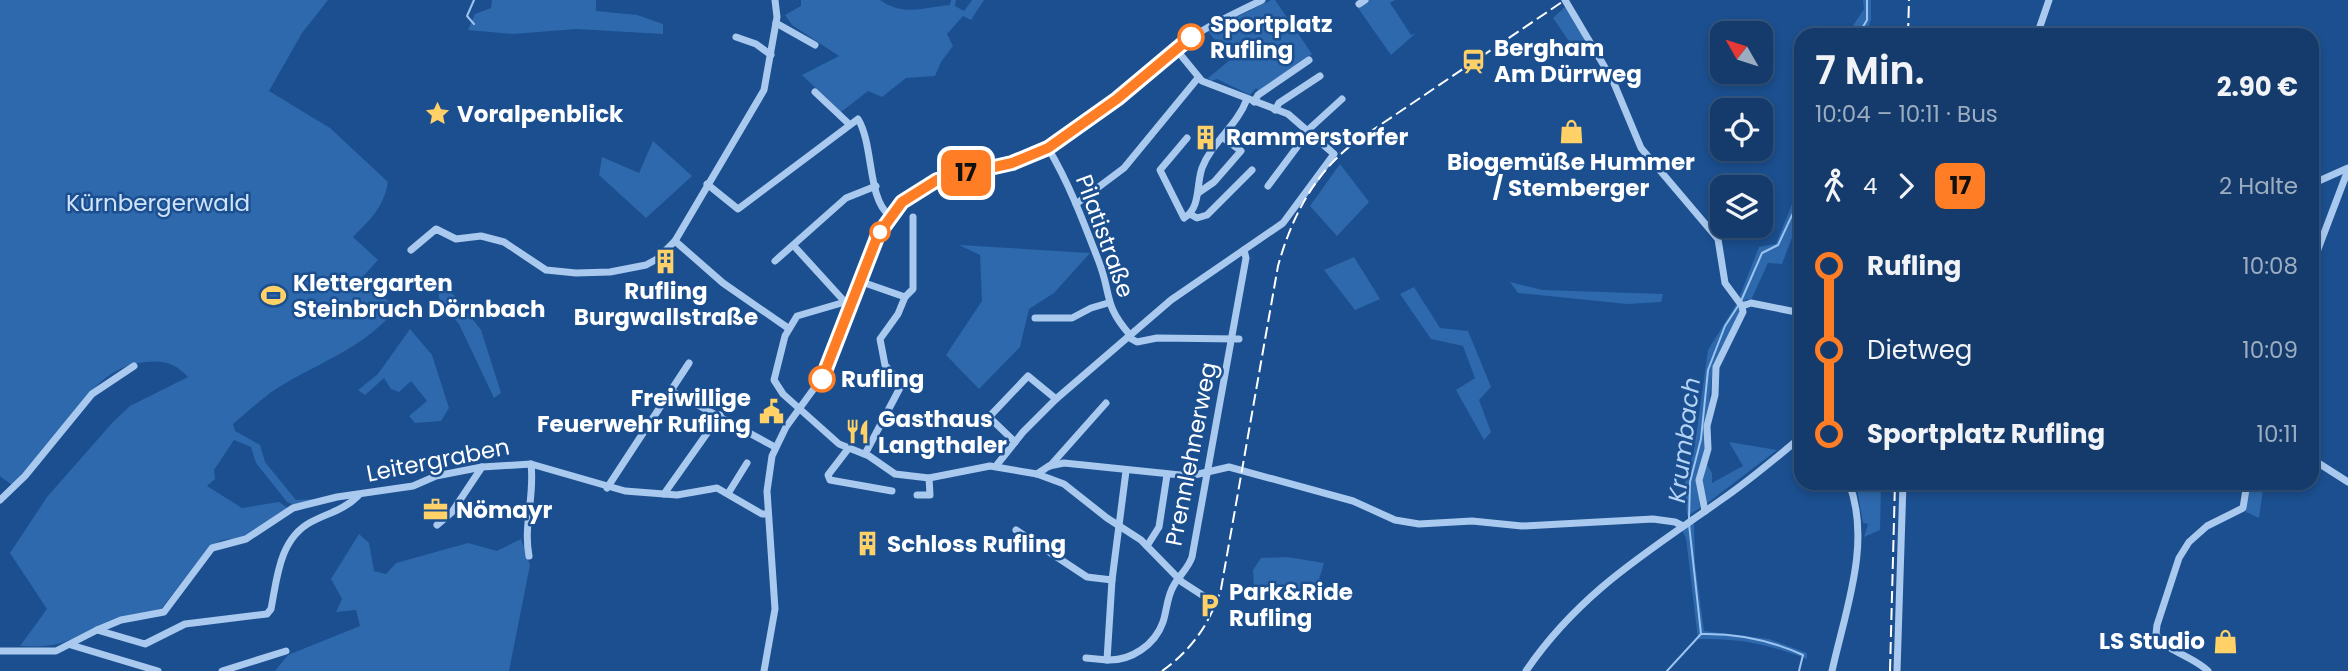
<!DOCTYPE html>
<html lang="de">
<head>
<meta charset="utf-8">
<style>
  :root { --surface:#143b6b; --page:#214673; --text:#f1f3f6; --muted:#9dadc1; --line:#33557e }
  body { margin:0; font-family:Poppins,sans-serif; background:var(--page); color:var(--text); height:100vh; display:flex; flex-direction:column; font-size:26px; white-space:nowrap }
  * { box-sizing:border-box; margin:0 }
  p { font-size:23px; color:var(--muted) }
  .icon { flex:none; width:38px; height:38px; fill:none; stroke:currentColor; stroke-width:2; stroke-linecap:round; stroke-linejoin:round }
  .map { position:relative; flex:1; overflow:hidden }
  .drawer { position:absolute; left:1794px; top:28px; width:525px; height:462px; display:flex; flex-direction:column; background:var(--surface); border-radius:21px; box-shadow:0 4px 10px #0003,0 0 0 2px var(--line) }
  .drawer>* { flex:none }
  .badge { padding:0 14px; border-radius:10px; font-size:24px; line-height:46px }
  .needle { width:46px; rotate:309deg }
  .tools { position:absolute; left:1710px; top:21px; display:grid; gap:14px }
  .tools a { display:grid; place-items:center; width:63px; height:63px; border-radius:14px; background:var(--surface); box-shadow:0 4px 10px #0003,0 0 0 2px var(--line); font-size:35px }
  .map>.badge { position:absolute; translate:-50% -50%; box-shadow:0 0 0 4px #fff }
  .legs { display:flex; align-items:center; gap:10px; height:77px; padding:0 21px; font-size:23px }
  .legs p { margin-inline-start:auto }
  .headline { display:flex; align-items:center; justify-content:space-between; height:119px; padding:0 21px }
  h1 { font-size:38px; font-weight:600; line-height:52px }
  ul { padding:0 21px; list-style:none }
  li { display:flex; align-items:center; gap:24px; height:84px; font-size:26px }
  li i { display:grid; place-items:center; width:10px; height:100%; margin:0 9px; background:currentColor }
  li i::after { content:''; width:18px; height:18px; margin:-9px; border:5px solid; border-radius:50%; background:var(--surface) }
  li p { margin-inline-start:auto }
  li:first-child i { background:linear-gradient(#0000 50%,currentColor 0) }
  li:last-child i { background:linear-gradient(currentColor 50%,#0000 0) }
  .map>svg:first-child { display:block }
  .green { fill:#2e69ad }
  .lines { fill:none; stroke-linecap:round; stroke-linejoin:round }
  .stream { stroke:#9cc4f0; stroke-width:2 }
  .minor { stroke:#a9c9ee; stroke-width:7 }
  .rail { stroke:#fff; stroke-width:2; stroke-dasharray:12 5; stroke-linecap:butt }
  .line-1-casing { stroke:#fff; stroke-width:16 }
  .line-1 { stroke:#ff7d24; stroke-width:10 }
  .stop-1-dot { fill:#fff; stroke:#ff7d24; stroke-width:3.5 }
  .labels { text-anchor:middle; dominant-baseline:central; stroke-width:5; stroke-linejoin:round; paint-order:stroke }
  .stop-label { font-size:23px; font-weight:bold; fill:#fff; stroke:#1b4f8f; text-anchor:start }
  .poi-label { font-size:23px; font-weight:bold; fill:#fff; stroke:#1b4f8f; text-anchor:start }
  .park-label { font-size:23px; fill:#cfe3fa; stroke:#1b4f8f }
  .street-label { font-size:23px; fill:#fff; stroke:#1b4f8f }
  .water-label { font-size:24px; font-style:italic; fill:#b5d3f5; stroke:#1b4f8f }
</style>
</head>
<body>
<div class="map">
<svg width="2348" height="671" viewBox="0 0 2348 671">
  <rect width="100%" height="100%" fill="#1b4f8f"/>
  <g class="green">
    <path d="M0 0H328L302 33 269 91 330 128 388 182C384 207 370 220 353 237L378 260 357 283 398 306C365 350 314 363 270 393 257 403 245 414 233 424L235 431 260 445 265 462 296 500 322 499 295 505 287 502 256 463 251 447 234 440 214 470 215 479 207 486 242 508 279 502 289 509 242 538 222 540 208 548 161 609C145 613 127 614 112 620 73 637 66 649 20 646L47 609 10 553 47 497 113 422 130 406 188 377C175 363 164 360 145 362 97 367 77 412 50 445 38 459 24 472 12 485L0 476Z"/>
    <path d="M492 0H596V11L637 15 663 24V34L576 29 513 34 468 30 475 14 491 8Z"/>
    <path d="M801 0H880C904 17 924 7 950 5L951 0H956L955 6 964 11 972 0H984L971 20 963 16 947 34 953 46 941 62 935 76 906 78 882 97 868 91 841 112 802 75 839 56 792 25 785 15 801 6Z"/>
    <path d="M1271 0H1275L1312 54 1260 92 1256 88 1250 95 1217 79 1211 81 1208 78 1230 60 1208 31Z"/>
    <path d="M1369 0H1395L1390 3 1411 35 1416 33 1391 55 1358 8Z"/>
    <path d="M1863 0H1871V20L1865 35H1847L1864 9Z"/>
    <path d="M1566 6 1585 39 1573 47 1553 18Z"/>
    <path d="M653 141 692 176 646 218 599 175 602 157 639 173Z"/>
    <path d="M1340 164 1369 202 1337 236 1310 206Z"/>
    <path d="M1801 182V214L1782 264 1768 263 1751 300 1746 299 1713 367 1704 449 1697 476 1700 508 1687 516 1685 480 1694 451 1708 350 1737 303 1759 247 1776 244Z"/>
    <path d="M959 245 1090 253 1054 293 1029 309 1020 347 979 389 946 355 982 301 980 255Z"/>
    <path d="M1354 257 1380 299 1355 310 1324 270Z"/>
    <path d="M1510 282 1543 290 1663 294 1661 302 1627 304 1518 293Z"/>
    <path d="M446 285 481 330 501 393 494 398 459 324 439 303V293Z"/>
    <path d="M1414 287 1440 328 1468 331 1491 387 1479 400 1491 432 1484 440 1456 390 1475 378 1463 346 1431 339 1400 294Z"/>
    <path d="M410 329 432 355 449 408 441 421 415 423 409 416 427 401 411 381 399 392 391 389 384 378 365 395 358 390 378 374Z"/>
    <path d="M1729 442 1777 450 1705 505 1701 482 1706 463 1712 473V483L1743 466Z"/>
    <path d="M1856 483H1881L1880 530 1864 537 1868 524 1863 523Z"/>
    <path d="M2248 483H2264L2259 518 2246 512Z"/>
    <path d="M1694 522 1695 563 1704 631 1769 639 1807 653V659C1767 644 1740 638 1698 639L1686 538 1682 530Z"/>
    <path d="M359 534 369 543 374 571 386 574 396 563 468 543 497 551 521 539 530 565 509 671H275L288 655 360 626 356 610 336 612 342 599 331 579Z"/>
    <path d="M1287 557 1324 563 1313 599 1284 602 1254 589 1253 570 1261 558Z"/>
  </g>
  <g class="lines">
    <g class="stream">
      <path d="M474 24 467 16 474 0"/>
      <path d="M1858 35 1867 20V0"/>
      <path d="M1741 301 1762 253 1778 245 1801 196"/>
      <path d="M1689 519 1690 482 1701 439 1708 370 1725 326 1738 306"/>
      <path d="M1689 524 1701 634C1737 633 1770 640 1803 655L1799 671"/>
      <path d="M1667 671 1701 634"/>
    </g>
    <g class="minor">
      <path d="M1565 0 1613 81 1641 148 1718 239 1725 283 1742 306 1743 312 1716 367 1715 395 1707 426 1708 449 1699 480 1705 511"/>
      <path d="M1359 4 1365 0"/>
      <path d="M776 23 815 45"/>
      <path d="M2037 35 2049 0"/>
      <path d="M736 37 756 44 771 55"/>
      <path d="M815 92 849 124"/>
      <path d="M1254 102 1258 95 1309 60"/>
      <path d="M1275 110 1279 103 1320 76"/>
      <path d="M1308 130 1342 99"/>
      <path d="M1187 138 1160 170 1184 218C1201 208 1196 185 1202 168 1212 142 1237 126 1247 99"/>
      <path d="M1048 148C1069 183 1084 223 1099 262 1112 296 1103 304 1130 335"/>
      <path d="M707 184 738 209 858 119C874 145 867 199 890 216"/>
      <path d="M2312 184 2348 168"/>
      <path d="M1268 186 1309 131"/>
      <path d="M1198 193 1214 182 1241 151 1222 137"/>
      <path d="M1076 204 1124 168 1198 78"/>
      <path d="M1190 214 1197 218 1207 215 1252 170"/>
      <path d="M675 241 764 90 777 17 775 0"/>
      <path d="M794 246 845 302H849"/>
      <path d="M411 250 436 229 456 239 481 236 504 242 546 270 576 273 610 272 646 265 657 259 675 241 723 283 788 328"/>
      <path d="M775 261 846 198 876 186"/>
      <path d="M2312 265 2348 170"/>
      <path d="M862 282 905 297 898 314 880 339 885 365 902 384 865 454"/>
      <path d="M905 297 913 289V217"/>
      <path d="M845 302 797 316 785 336 774 380 783 394 839 444 869 456 895 474 929 478 990 466 1037 474 1064 484 1107 518 1141 540 1182 582 1216 604"/>
      <path d="M1742 306 1751 303 1801 313"/>
      <path d="M1035 318H1072L1091 308 1108 303"/>
      <path d="M1128 337 1137 342 1157 338 1239 339"/>
      <path d="M670 390 775 447"/>
      <path d="M1015 442 989 417 1028 376 1056 399"/>
      <path d="M848 449 828 475 830 480 892 491"/>
      <path d="M2312 459 2348 482"/>
      <path d="M996 466 1023 432 1056 399 1171 300 1283 223 1334 154 1288 114 1202 81 1175 48"/>
      <path d="M1050 466 1106 403"/>
      <path d="M1037 474 1049 466 1064 463 1190 476 1229 467 1353 501 1395 520 1419 524 1472 521 1522 526 1653 519 1675 522 1683 526"/>
      <path d="M607 488 689 363"/>
      <path d="M729 492 747 463"/>
      <path d="M664 494 720 415"/>
      <path d="M917 495H930L929 478"/>
      <path d="M0 500 25 476 92 394 134 366"/>
      <path d="M437 525 452 512 482 467"/>
      <path d="M1016 530 1087 577 1112 580"/>
      <path d="M1147 546 1159 527 1167 475"/>
      <path d="M529 556C523 525 535 496 531 464"/>
      <path d="M97 630 121 620 164 612 212 548 246 539 293 508 337 497 413 486 436 476 482 467 531 464 625 491 677 495 717 488 762 514H768"/>
      <path d="M71 645 158 671"/>
      <path d="M0 651H56L97 630 145 644 185 624 267 614 271 609C277 579 279 539 311 522 328 513 344 510 358 496"/>
      <path d="M1086 658 1107 660 1112 580 1126 471"/>
      <path d="M1107 660C1131 661 1155 645 1163 622 1167 610 1167 596 1174 585 1180 574 1188 569 1192 557L1246 258 1244 250"/>
      <path d="M222 671 286 651"/>
      <path d="M764 671 775 609 767 491 772 456 786 427 826 372 878 235C913 165 977 181 1038 153 1089 129 1129 84 1174 50 1200 29 1232 15 1262 0"/>
      <path d="M1526 671C1579 593 1646 553 1721 500 1749 481 1775 459 1801 437"/>
      <path d="M1832 671C1845 611 1872 543 1849 483"/>
      <path d="M1897 671 1903 483"/>
      <path d="M2208 671C2193 656 2165 651 2156 634L2157 625 2179 558 2189 542 2207 526 2243 508 2247 483"/>
    </g>
    <g class="rail">
      <path d="M1908 35 1909 0"/>
      <path d="M1162 671C1192 650 1210 623 1221 589L1278 266C1292 216 1314 174 1355 142L1565 0"/>
      <path d="M1890 671 1895 483"/>
    </g>
  </g>
  <g class="lines">
    <defs>
      <path id="line-1" d="M822 379 878 235 902 202 937 180 1012 163 1048 148 1117 99 1191 37"/>
    </defs>
    <use href="#line-1" class="line-1-casing"/>
    <use href="#line-1" class="line-1"/>
  </g>
  <defs>
    <symbol id="station-bare" viewBox="-9 -9 18 18"><path d="M-3-6H3Q5-6 5-4V2Q5 4 3 4L4.5 6H3L1.5 4h-3L-3 6H-4.5L-3 4Q-5 4-5 2V-4Q-5-6-3-6ZM-3.5-4v3h7v-3ZM-3.5 1v1.5H-2V1ZM2 1v1.5H3.5V1Z" fill="#ffd166" stroke="#1b4f8f" stroke-width="2.5" paint-order="stroke"/></symbol>
    <symbol id="sight-bare" viewBox="-9 -9 18 18"><path d="M0-6L1.8-2.2L6-1.7L2.9 1.2L3.7 5.4L0 3.3L-3.7 5.4L-2.9 1.2L-6-1.7L-1.8-2.2Z" fill="#ffd166" stroke="#1b4f8f" stroke-width="2.5" paint-order="stroke"/></symbol>
    <symbol id="shop-bare" viewBox="-9 -9 18 18"><path d="M-5-2.5h2.3a2.7 3.5 0 0 1 5.4 0H5L5.5 6h-11ZM-1.5-2.5h3a1.5 2.3 0 0 0-3 0Z" fill="#ffd166" stroke="#1b4f8f" stroke-width="2.5" paint-order="stroke"/></symbol>
    <symbol id="building-bare" viewBox="-9 -9 18 18"><path d="M-4-6H4V6H1V3H-1V6H-4ZM-2.5-4.3h1.7v1.8h-1.7ZM.8-4.3h1.7v1.8H.8ZM-2.5-1h1.7V.8h-1.7ZM.8-1h1.7V.8H.8Z" fill="#ffd166" stroke="#1b4f8f" stroke-width="2.5" paint-order="stroke"/></symbol>
    <symbol id="stadium-bare" viewBox="-9 -9 18 18"><path d="M0-5a6.5 5 0 1 0 0 10a6.5 5 0 1 0 0-10ZM-3.5-1.8h7v3.6h-7Z" fill="#ffd166" stroke="#1b4f8f" stroke-width="2.5" paint-order="stroke"/></symbol>
    <symbol id="civic-bare" viewBox="-9 -9 18 18"><path d="M-.6-6.5H3V-4.5H.6V-3L4-1V1h2V6H-6V1h2V-1L-.6-3ZM-1.2 2.5V6h2.4V2.5Z" fill="#ffd166" stroke="#1b4f8f" stroke-width="2.5" paint-order="stroke"/></symbol>
    <symbol id="restaurant-bare" viewBox="-9 -9 18 18"><path d="M-5-6h1v4h1v-4h1v4h1v-4h1v5L-1.5 .5V6h-2V.5L-5-1ZM5-6V6H3V1.5H1.5Q1.5-4 5-6Z" fill="#ffd166" stroke="#1b4f8f" stroke-width="2.5" paint-order="stroke"/></symbol>
    <symbol id="office-bare" viewBox="-9 -9 18 18"><path d="M-6-3h4V-5.5h4V-3h4V5H-6ZM-1-4.5V-3h2v-1.5ZM-6 0V1H6V0Z" fill="#ffd166" stroke="#1b4f8f" stroke-width="2.5" paint-order="stroke"/></symbol>
    <symbol id="parking-bare" viewBox="-9 -9 18 18"><path d="M-3.5-5.5H1a3.5 3.5 0 0 1 0 7H-1V5.5H-3.5ZM-1-3.4V-.6H.8a1.4 1.4 0 0 0 0-2.8Z" fill="#ffd166" stroke="#1b4f8f" stroke-width="2.5" paint-order="stroke"/></symbol>
  </defs>
  <g fill-rule="evenodd">
    <use href="#station-bare" x="1456" y="44" width="35" height="35"/>
    <use href="#sight-bare" x="420" y="96" width="35" height="35"/>
    <use href="#shop-bare" x="1554" y="114" width="35" height="35"/>
    <use href="#building-bare" x="1188" y="120" width="35" height="35"/>
    <use href="#building-bare" x="648" y="244" width="35" height="35"/>
    <use href="#stadium-bare" x="256" y="278" width="35" height="35"/>
    <use href="#civic-bare" x="754" y="394" width="35" height="35"/>
    <use href="#restaurant-bare" x="840" y="414" width="35" height="35"/>
    <use href="#office-bare" x="418" y="492" width="35" height="35"/>
    <use href="#building-bare" x="850" y="526" width="35" height="35"/>
    <use href="#parking-bare" x="1192" y="588" width="35" height="35"/>
    <use href="#shop-bare" x="2208" y="624" width="35" height="35"/>
  </g>
  <g class="stop-1-dot">
    <circle cx="1191" cy="37" r="12"/>
    <circle cx="880" cy="232" r="9"/>
    <circle cx="822" cy="379" r="12"/>
  </g>
  <g class="labels">
    <g class="stop-label">
      <text x="1210" y="24">Sportplatz<tspan x="1210" dy="26">Rufling</tspan></text>
      <text x="841" y="379">Rufling</text>
    </g>
    <g class="poi-label">
      <text x="1494" y="48">Bergham<tspan x="1494" dy="26">Am Dürrweg</tspan></text>
      <text x="457" y="114">Voralpenblick</text>
      <text x="1226" y="137">Rammerstorfer</text>
      <text x="1571" y="162" text-anchor="middle">Biogemüße Hummer<tspan x="1571" dy="26">/ Stemberger</tspan></text>
      <text x="293" y="283">Klettergarten<tspan x="293" dy="26">Steinbruch Dörnbach</tspan></text>
      <text x="666" y="291" text-anchor="middle">Rufling<tspan x="666" dy="26">Burgwallstraße</tspan></text>
      <text x="751" y="398" text-anchor="end">Freiwillige<tspan x="751" dy="26">Feuerwehr Rufling</tspan></text>
      <text x="878" y="419">Gasthaus<tspan x="878" dy="26">Langthaler</tspan></text>
      <text x="456" y="510">Nömayr</text>
      <text x="887" y="544">Schloss Rufling</text>
      <text x="1229" y="592">Park&amp;Ride<tspan x="1229" dy="26">Rufling</tspan></text>
      <text x="2205" y="641" text-anchor="end">LS Studio</text>
    </g>
    <g class="park-label">
      <text x="158" y="203">Kürnbergerwald</text>
    </g>
    <g class="street-label">
      <text transform="translate(1105 236) rotate(70)">Pilatistraße</text>
      <text transform="translate(1191 454) rotate(-79)">Prennlehnerweg</text>
      <text transform="translate(438 460) rotate(-11)">Leitergraben</text>
    </g>
    <g class="water-label">
      <text transform="translate(1684 440) rotate(-83)">Krumbach</text>
    </g>
  </g>
</svg>
<div class="tools">
<a><svg class="needle" viewBox="-14 -14 28 28"><path d="M0-13l5 13h-10z" fill="#e53935"/><path d="M0 13l5-13h-10z" fill="#9dadc1"/></svg></a>
<a><svg class="icon" aria-label="locate" viewBox="0 0 24 24"><circle cx="12" cy="12" r="6"/><path d="M12 2v4M12 18v4M2 12h4M18 12h4"/></svg></a>
<a><svg class="icon" aria-label="layers" viewBox="0 0 24 24"><path d="M12 4l9 5-9 5-9-5zM3 14l9 5 9-5"/></svg></a>
</div>
<b class="badge" style="left:966px;top:173px;background:#ff7d24;color:#111">17</b>
<section class="drawer">
<div class="headline"><div><h1>7 Min.</h1><p>10:04 – 10:11 · Bus</p></div><b>2.90 €</b></div>
<div class="legs"><svg class="icon" aria-label="walk" viewBox="0 0 24 24"><circle cx="13" cy="4" r="2"/><path d="M13 8l-2 6 4 7M11 14l-3 7M7 12l3-4h3l4 4"/></svg>4<svg class="icon" aria-label="forward" viewBox="0 0 24 24"><path d="M9 5l7 7-7 7"/></svg><b class="badge" style="background:#ff7d24;color:#111">17</b><p>2 Halte</p></div>
<ul>
<li><i style="color:#ff7d24"></i><b>Rufling</b><p>10:08</p></li>
<li><i style="color:#ff7d24"></i><span>Dietweg</span><p>10:09</p></li>
<li><i style="color:#ff7d24"></i><b>Sportplatz Rufling</b><p>10:11</p></li>
</ul>
</section>
</div>
</body>
</html>
